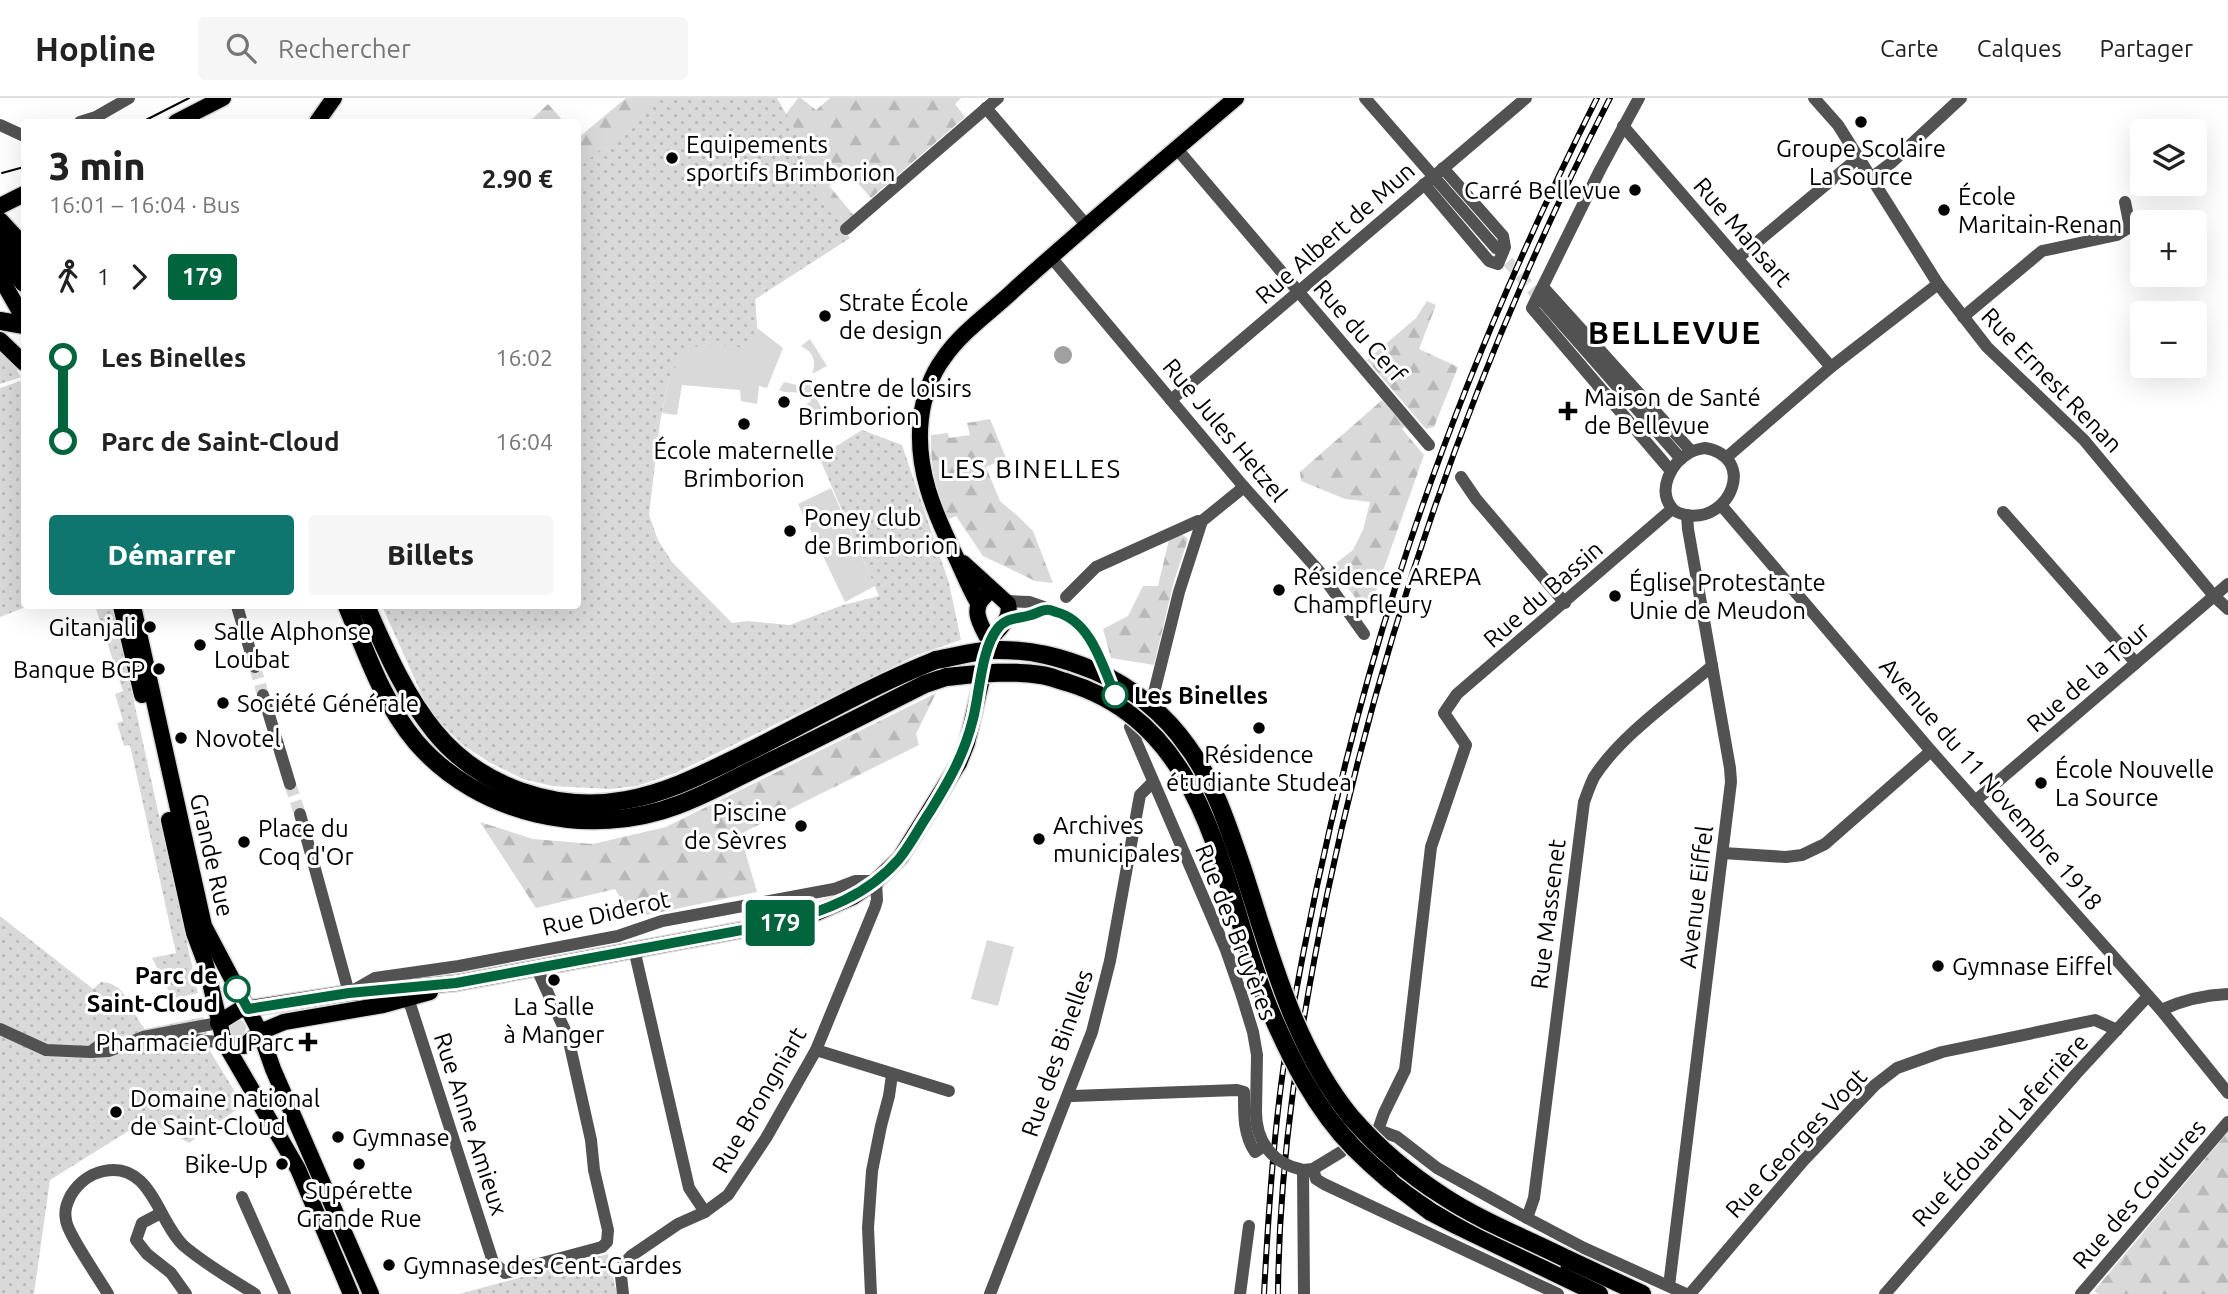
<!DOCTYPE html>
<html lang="fr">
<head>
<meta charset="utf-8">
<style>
  :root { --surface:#fff; --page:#f6f6f6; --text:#222; --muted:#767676; --line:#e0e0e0; --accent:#0f766e }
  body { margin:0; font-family:Ubuntu,sans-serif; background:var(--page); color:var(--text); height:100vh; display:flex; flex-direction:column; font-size:26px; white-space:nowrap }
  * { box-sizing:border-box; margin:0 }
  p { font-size:23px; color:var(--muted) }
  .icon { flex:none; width:38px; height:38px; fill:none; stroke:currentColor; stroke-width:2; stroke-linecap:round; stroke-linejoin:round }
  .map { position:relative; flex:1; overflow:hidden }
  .panel { position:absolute; left:21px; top:21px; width:560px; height:490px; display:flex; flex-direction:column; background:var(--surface); border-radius:7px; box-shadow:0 7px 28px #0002 }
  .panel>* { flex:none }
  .badge { padding:0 14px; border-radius:5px; font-size:24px; line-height:46px }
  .fabs { position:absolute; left:2130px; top:21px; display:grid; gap:14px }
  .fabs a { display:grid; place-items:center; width:77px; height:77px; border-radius:7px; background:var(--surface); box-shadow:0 7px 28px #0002; font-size:35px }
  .map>.badge { position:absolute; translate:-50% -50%; box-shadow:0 0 0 4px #fff }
  .legs { display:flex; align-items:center; gap:10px; height:77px; padding:0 28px; font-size:23px }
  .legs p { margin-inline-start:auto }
  .summary { display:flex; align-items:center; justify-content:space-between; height:119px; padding:0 28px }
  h1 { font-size:38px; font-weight:800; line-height:52px }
  .cta { display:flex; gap:14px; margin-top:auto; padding:14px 28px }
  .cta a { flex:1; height:80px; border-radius:7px; background:var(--accent); color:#fff; font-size:28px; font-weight:800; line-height:80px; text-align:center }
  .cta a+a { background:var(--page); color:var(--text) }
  ul { padding:0 28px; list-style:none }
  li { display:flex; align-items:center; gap:24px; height:84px; font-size:26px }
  li i { display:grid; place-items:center; width:10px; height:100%; margin:0 9px; background:currentColor }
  li i::after { content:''; width:18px; height:18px; margin:-9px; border:5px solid; border-radius:50%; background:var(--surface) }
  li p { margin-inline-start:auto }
  li:first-child i { background:linear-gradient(#0000 50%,currentColor 0) }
  li:last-child i { background:linear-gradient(currentColor 50%,#0000 0) }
  header { display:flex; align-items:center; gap:42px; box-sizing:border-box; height:98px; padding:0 35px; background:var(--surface); border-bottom:2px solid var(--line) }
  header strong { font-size:33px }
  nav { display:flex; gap:38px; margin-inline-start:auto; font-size:24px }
  .search { width:490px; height:63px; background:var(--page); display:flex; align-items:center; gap:18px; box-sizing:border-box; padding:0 24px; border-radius:7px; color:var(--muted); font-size:26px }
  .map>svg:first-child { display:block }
  .green { fill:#d9d9d9 }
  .forest { fill:url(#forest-firs) }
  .park { fill:url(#park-dots) }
  .water { fill:#a0a0a0 }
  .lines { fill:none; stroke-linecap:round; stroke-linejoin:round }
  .minor-tunnel { stroke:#d9d9d9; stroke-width:12; stroke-dasharray:12 6; stroke-linecap:butt }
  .major-casing { stroke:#dbdbdb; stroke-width:19 }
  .highway-casing { stroke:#dbdbdb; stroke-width:21 }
  .minor { stroke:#525252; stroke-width:12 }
  .major { stroke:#000; stroke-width:16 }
  .highway { stroke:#000; stroke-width:18 }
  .tram { stroke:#000; stroke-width:2 }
  .rail-casing { stroke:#000; stroke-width:6 }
  .rail { stroke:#fff; stroke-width:3.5; stroke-dasharray:10; stroke-linecap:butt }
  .highway-bridge-casing { stroke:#dbdbdb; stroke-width:21; stroke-linecap:butt }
  .minor-bridge { stroke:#525252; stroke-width:12 }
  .highway-bridge { stroke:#000; stroke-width:18 }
  .line-1-casing { stroke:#fff; stroke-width:16 }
  .line-1 { stroke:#00643c; stroke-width:10 }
  .poi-dot { fill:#000; stroke:#fff; stroke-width:2.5 }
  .stop-1-dot { fill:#fff; stroke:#00643c; stroke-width:3.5 }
  .labels { text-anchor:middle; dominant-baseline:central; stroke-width:6; stroke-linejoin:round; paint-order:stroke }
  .poi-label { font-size:24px; fill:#000; stroke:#fff; text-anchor:start }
  .street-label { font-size:24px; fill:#000; stroke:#fff }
  .stop-label { font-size:24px; font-weight:bold; fill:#000; stroke:#fff; text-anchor:start }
  .neighbourhood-label { font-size:26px; letter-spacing:2px; fill:#000; stroke:#fff }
  .district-label { font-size:32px; font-weight:bold; letter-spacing:2px; fill:#000; stroke:#fff }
</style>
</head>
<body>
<header>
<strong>Hopline</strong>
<div class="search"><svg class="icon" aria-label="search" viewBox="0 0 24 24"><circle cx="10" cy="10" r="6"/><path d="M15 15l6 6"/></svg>Rechercher</div>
<nav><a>Carte</a><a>Calques</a><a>Partager</a></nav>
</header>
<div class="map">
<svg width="2228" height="1196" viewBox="0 0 2228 1196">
  <defs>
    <pattern id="forest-firs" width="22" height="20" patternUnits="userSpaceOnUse" patternTransform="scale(1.75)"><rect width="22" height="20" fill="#d9d9d9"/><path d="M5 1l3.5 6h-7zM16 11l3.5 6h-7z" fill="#b8b8b8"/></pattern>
    <pattern id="park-dots" width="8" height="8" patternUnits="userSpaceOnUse" patternTransform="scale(1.75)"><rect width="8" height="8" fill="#d9d9d9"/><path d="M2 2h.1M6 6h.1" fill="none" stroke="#b8b8b8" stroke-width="1.8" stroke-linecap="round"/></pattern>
  </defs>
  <rect width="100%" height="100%" fill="#fff"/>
  <g class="green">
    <path d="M757 230 783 250 767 290 759 288 757 306 741 303 740 292 682 287 677 317 662 315 669 280 687 248 718 247 746 250Z"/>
    <path d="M810 241 827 268 812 276C817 263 813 254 801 248Z"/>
    <path d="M807 282 823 313 808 314 807 306 811 303C803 289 790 298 779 292L784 284 797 287Z"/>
    <path d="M831 390 875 488 845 504 798 406Z"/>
    <path d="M987 842 1014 849 998 908 971 901Z"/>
    <circle cx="237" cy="930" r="9"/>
  </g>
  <g class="forest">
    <path d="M626 0H678L758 53 798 0H801L816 12 830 0H961L955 6 965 19 871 100 848 74 829 88 857 121 843 133 848 141 755 201 757 230 746 250 718 247 687 248 578 74V40Z"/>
    <path d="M548 6 564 24H529Z"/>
    <path d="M1427 203 1436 207 1419 251 1458 269 1434 329 1426 331 1367 262 1416 220Z"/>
    <path d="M1382 302 1405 328 1402 331 1424 357 1371 507 1362 508 1331 469 1353 452 1363 432 1370 404 1345 401 1301 383 1300 374Z"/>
    <path d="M990 321 1006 360 986 369 1000 403 1020 420 1033 433 1053 485 1035 483 983 458 956 418 949 421C936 394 930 367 931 337L948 335 949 340 970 337 967 325Z"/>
    <path d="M1179 434 1188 441 1174 483 1154 567 1111 560 1103 531 1128 518 1143 488H1158L1170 437Z"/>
    <path d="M936 595 916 636 919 647 740 736 757 794 632 820 615 791 536 810 480 724 533 741 593 746 666 729Z"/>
    <path d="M2228 1034V1196H2098L2094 1193Z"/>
  </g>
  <g class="park">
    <path d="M660 0H777L803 45 797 59 850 140 755 201 757 230 746 250 718 247 687 249 669 280 660 324 649 417 658 442 672 464 732 525 747 523 790 527 843 507 879 498 819 359 862 332 902 347 949 485 961 542 917 557 678 674 637 688 611 691 552 688 523 681 489 664 463 647 442 626 426 606 382 508H578V71Z"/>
    <path d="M0 255 10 261 21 279 0 286Z"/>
    <path d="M24 282V508H28L0 519V290Z"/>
    <path d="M95 508H113L198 895 173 901 152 860 176 855 130 647 124 648 117 625 123 623 115 596 123 593Z"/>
    <path d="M0 818 93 891 101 884C128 885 129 913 145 931L203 919 210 953 243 1007 189 1045 146 1022 50 1082 34 1196H0Z"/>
    <path d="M608 1156 617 1196H459Z"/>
  </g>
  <circle class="water" cx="1063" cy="257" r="9"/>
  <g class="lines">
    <g class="minor-tunnel">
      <path d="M1496 150 1543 204"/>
      <path d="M255 569 263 597"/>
      <path d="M290 686 300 716"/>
    </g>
    <defs>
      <g id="major">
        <path d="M176 24 223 0"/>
        <path d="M317 24 334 0"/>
        <path d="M0 108 24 96"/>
        <path d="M0 122 24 148"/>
        <path d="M0 179 24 221"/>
        <path d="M0 242 24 265"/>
        <path d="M963 465 1008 506C1012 522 998 531 989 543"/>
        <path d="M985 498C969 512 982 528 989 543"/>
        <path d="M978 505C969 490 963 474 955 457 934 414 915 370 921 320 923 301 931 277 943 261 962 233 991 214 1015 191 1087 126 1162 63 1236 0"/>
        <path d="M121 508 142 597"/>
        <path d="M133 508 204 828 260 934 273 971 371 1196"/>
        <path d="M169 722 194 835 206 867 224 944 298 1071 351 1196"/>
        <path d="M218 925 239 912 349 895 456 885 780 825 814 816 853 799 876 783 900 760 959 665 967 645 981 585"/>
        <path d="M224 944 229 947 244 948 260 934 284 924 383 907 430 894"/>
      </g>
      <g id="highway">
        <path d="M0 128 6 145 24 165"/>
        <path d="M0 158 24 185"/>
        <path d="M0 223 24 227"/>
        <path d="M347 508C366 554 383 605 416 644 479 717 589 741 678 707 709 696 739 678 769 664 821 639 873 612 925 586L946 579"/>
        <path d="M366 508C385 551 404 596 435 634 480 689 556 715 626 702 667 695 703 676 740 658 805 626 868 589 936 562"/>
        <path d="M1389 1082 1431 1114 1458 1128 1599 1196"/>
        <path d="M1565 1160 1642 1196"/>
      </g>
    </defs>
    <use href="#major" class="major-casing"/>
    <use href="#highway" class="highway-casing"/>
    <g class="minor">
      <path d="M1365 0 1496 150"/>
      <path d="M1639 0 1600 72 1532 210 1671 373"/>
      <path d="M1814 0 1838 27 1938 186 1987 249 2084 342 2214 498 2228 511"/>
      <path d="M986 10 1088 129"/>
      <path d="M80 24 96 19 129 0"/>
      <path d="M0 27 24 38"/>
      <path d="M1623 28 1831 269"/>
      <path d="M1177 51 1429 347"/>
      <path d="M1871 80 1891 65 1961 0"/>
      <path d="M1424 86 1489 163 1498 166 1505 149 1503 138 1443 70"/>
      <path d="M846 131 998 0"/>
      <path d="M1050 158 1244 389 1319 473 1364 536"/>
      <path d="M1738 160 1858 60"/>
      <path d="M1543 189 1691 353"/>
      <path d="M1543 204 1681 361"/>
      <path d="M1963 219 2042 153 2117 137 2130 129 2125 104"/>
      <path d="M1171 302 1526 0"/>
      <path d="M1705 350C1757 359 1731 425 1686 417 1681 416 1675 414 1672 410 1657 392 1671 365 1689 355 1693 352 1700 351 1705 350Z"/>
      <path d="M1727 359 1831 269 1938 186"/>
      <path d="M1461 379 1476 401 1565 505"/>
      <path d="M1721 407 1931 653 2161 912 2228 995"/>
      <path d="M1672 411 1457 596 1444 615 1466 647 1431 749 1405 972 1384 1015 1378 1032 1397 1039 1437 1070 1527 1120 1584 1150 1686 1196"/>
      <path d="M2003 414 2136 565"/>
      <path d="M1066 499 1096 469 1198 423H1202"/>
      <path d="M1006 503 1029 504 1067 517 1079 527 1091 544 1098 560"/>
      <path d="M237 508 255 569"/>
      <path d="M1007 521 1028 518 1045 512"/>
      <path d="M263 597 290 686"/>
      <path d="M1130 629 1226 852 1241 895 1253 934 1257 957 1256 1014"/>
      <path d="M1144 635 1179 494 1202 423 1244 389"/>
      <path d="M1975 703 2228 486"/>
      <path d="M300 716 349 895"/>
      <path d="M1723 755 1786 759 1802 757 1825 746 1931 653"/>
      <path d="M634 851 689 1090 705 1114"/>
      <path d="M349 895 375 880 459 868 618 838 662 823 834 791 855 783H876L877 802 875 809 816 952 766 1040 728 1097 705 1114 678 1126 631 1158 623 1167 621 1178 623 1196"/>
      <path d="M407 902 411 909 493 1164 505 1175 602 1149 607 1144 608 1132 594 1072 591 1042 568 939 536 869"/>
      <path d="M2161 912C2183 902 2204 897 2228 896"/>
      <path d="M0 931 46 952 91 954 109 953 143 939 218 925"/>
      <path d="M173 937 203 943 224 944"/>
      <path d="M816 952 949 993"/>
      <path d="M91 954C102 944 106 942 120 947"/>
      <path d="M1068 997 1073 998 1237 992 1244 994C1244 1015 1243 1036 1255 1054L1264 1048"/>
      <path d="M1313 1071 1316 1081 1324 1086 1558 1196"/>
      <path d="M242 1099 285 1196"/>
      <path d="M161 1115 142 1125 136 1142 147 1156 171 1175 186 1196"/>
      <path d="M1527 1120 1534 1100 1584 704C1587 696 1590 687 1594 679 1620 638 1675 600 1712 568"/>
      <path d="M1669 1188 1731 684 1730 670 1688 431 1687 417"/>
      <path d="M108 1196C100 1182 67 1135 66 1122 64 1112 67 1105 71 1097 79 1084 90 1076 104 1073 151 1063 158 1124 184 1148 205 1166 231 1181 255 1196"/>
      <path d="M871 1196 868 1130 872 1073 881 1028 889 998 892 977"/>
      <path d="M990 1196 1092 934 1110 863 1140 697 1153 684"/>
      <path d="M1240 1196 1249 1128"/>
      <path d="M1304 1196 1303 1072 1313 1071 1341 1054"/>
      <path d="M1690 1196 1803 1063 1875 987 1897 970 1942 954 2095 922 2117 932"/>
      <path d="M1885 1196 2076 976 2148 898"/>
      <path d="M2081 1196 2228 1024"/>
    </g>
    <use href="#major" class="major"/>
    <use href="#highway" class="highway"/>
    <g class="tram">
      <path d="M142 24 189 0"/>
      <path d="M2 75 24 69"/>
    </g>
    <defs>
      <g id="rail">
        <path d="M1264 1196C1269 1104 1275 1012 1291 921 1317 775 1351 629 1396 487 1449 320 1518 157 1597 0"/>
        <path d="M1278 1196C1279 1061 1300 929 1327 797 1385 520 1481 252 1610 0"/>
      </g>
    </defs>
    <use href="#rail" class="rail-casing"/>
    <use href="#rail" class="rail"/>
    <defs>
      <g id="highway-bridge">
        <path d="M936 562C954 559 974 553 993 552 1031 551 1061 559 1095 573 1132 589 1165 616 1188 649 1214 684 1228 728 1242 769 1270 854 1293 948 1351 1019 1377 1049 1410 1077 1443 1098 1481 1123 1525 1140 1565 1160"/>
        <path d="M946 579C977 576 1010 572 1041 577 1050 578 1058 582 1066 584 1213 628 1220 790 1269 910 1290 960 1316 1011 1354 1050 1365 1061 1377 1072 1389 1082"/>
      </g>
    </defs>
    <use href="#highway-bridge" class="highway-bridge-casing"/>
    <path class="minor-bridge" d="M1256 1014C1256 1044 1273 1066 1303 1072"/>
    <use href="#highway-bridge" class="highway-bridge"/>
  </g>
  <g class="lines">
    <defs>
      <path id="line-1" d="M237 891 248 911 349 895 456 885 780 825C825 813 868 797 899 761 911 746 920 728 931 712 950 681 964 657 973 621 980 594 981 551 998 530 1007 519 1018 521 1031 517 1036 516 1041 512 1046 512 1049 511 1053 513 1056 514 1091 523 1102 567 1115 597"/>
    </defs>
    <use href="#line-1" class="line-1-casing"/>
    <use href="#line-1" class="line-1"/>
  </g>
  <g class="poi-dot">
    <circle cx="1861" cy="24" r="7"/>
    <circle cx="672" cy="60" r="7"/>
    <circle cx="1635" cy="92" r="7"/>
    <circle cx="1944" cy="112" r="7"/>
    <circle cx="825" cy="218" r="7"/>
    <circle cx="784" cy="304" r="7"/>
    <path d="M1564.5 302.5h7v7h7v7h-7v7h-7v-7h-7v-7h7z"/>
    <circle cx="744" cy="326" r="7"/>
    <circle cx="790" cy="433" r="7"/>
    <circle cx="1279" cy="492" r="7"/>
    <circle cx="1615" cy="498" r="7"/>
    <circle cx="150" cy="529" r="7"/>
    <circle cx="200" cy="547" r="7"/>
    <circle cx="159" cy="571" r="7"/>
    <circle cx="223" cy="605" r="7"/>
    <circle cx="1259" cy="630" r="7"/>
    <circle cx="181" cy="640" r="7"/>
    <circle cx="2041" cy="685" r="7"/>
    <circle cx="801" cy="728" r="7"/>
    <circle cx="1039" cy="741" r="7"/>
    <circle cx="244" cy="744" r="7"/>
    <circle cx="1938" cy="868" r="7"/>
    <circle cx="554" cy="882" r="7"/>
    <path d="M304.5 933.5h7v7h7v7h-7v7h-7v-7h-7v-7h7z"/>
    <circle cx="116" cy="1014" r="7"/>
    <circle cx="338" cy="1039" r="7"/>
    <circle cx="282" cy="1066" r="7"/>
    <circle cx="359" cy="1066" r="7"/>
    <circle cx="389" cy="1167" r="7"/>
  </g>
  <g class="stop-1-dot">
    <circle cx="1115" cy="597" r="12"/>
    <circle cx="237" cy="891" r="12"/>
  </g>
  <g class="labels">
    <g class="poi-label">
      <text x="686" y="46">Equipements<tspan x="686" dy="28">sportifs Brimborion</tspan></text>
      <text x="1861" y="50" text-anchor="middle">Groupe Scolaire<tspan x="1861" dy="28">La Source</tspan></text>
      <text x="1621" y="92" text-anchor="end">Carré Bellevue</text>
      <text x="1958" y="98">École<tspan x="1958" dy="28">Maritain-Renan</tspan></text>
      <text x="839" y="204">Strate École<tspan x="839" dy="28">de design</tspan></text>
      <text x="798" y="290">Centre de loisirs<tspan x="798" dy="28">Brimborion</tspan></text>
      <text x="1584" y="299">Maison de Santé<tspan x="1584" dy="28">de Bellevue</tspan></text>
      <text x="744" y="352" text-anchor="middle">École maternelle<tspan x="744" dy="28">Brimborion</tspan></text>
      <text x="804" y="419">Poney club<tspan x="804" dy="28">de Brimborion</tspan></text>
      <text x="1293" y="478">Résidence AREPA<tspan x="1293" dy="28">Champfleury</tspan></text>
      <text x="1629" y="484">Église Protestante<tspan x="1629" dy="28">Unie de Meudon</tspan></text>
      <text x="136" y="529" text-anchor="end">Gitanjali</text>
      <text x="214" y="533">Salle Alphonse<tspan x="214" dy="28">Loubat</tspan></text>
      <text x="145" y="571" text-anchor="end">Banque BCP</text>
      <text x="237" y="605">Société Générale</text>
      <text x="195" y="640">Novotel</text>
      <text x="1259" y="656" text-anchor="middle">Résidence<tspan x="1259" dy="28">étudiante Studea</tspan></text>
      <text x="2055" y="671">École Nouvelle<tspan x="2055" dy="28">La Source</tspan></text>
      <text x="787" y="714" text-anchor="end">Piscine<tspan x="787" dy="28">de Sèvres</tspan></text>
      <text x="1053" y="727">Archives<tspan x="1053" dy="28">municipales</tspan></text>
      <text x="258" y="730">Place du<tspan x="258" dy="28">Coq d'Or</tspan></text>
      <text x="1952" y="868">Gymnase Eiffel</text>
      <text x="554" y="908" text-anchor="middle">La Salle<tspan x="554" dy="28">à Manger</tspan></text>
      <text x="294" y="944" text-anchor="end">Pharmacie du Parc</text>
      <text x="130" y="1000">Domaine national<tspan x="130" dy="28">de Saint-Cloud</tspan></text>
      <text x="352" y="1039">Gymnase</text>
      <text x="268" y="1066" text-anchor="end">Bike-Up</text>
      <text x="359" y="1092" text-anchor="middle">Supérette<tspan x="359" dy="28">Grande Rue</tspan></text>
      <text x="403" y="1167">Gymnase des Cent-Gardes</text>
    </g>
    <g class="street-label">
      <text transform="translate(1743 134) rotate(49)">Rue Mansart</text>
      <text transform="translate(1335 135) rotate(-41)">Rue Albert de Mun</text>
      <text transform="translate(1360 233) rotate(49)">Rue du Cerf</text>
      <text transform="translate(2052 282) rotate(46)">Rue Ernest Renan</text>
      <text transform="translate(1225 332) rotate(50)">Rue Jules Hetzel</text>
      <text transform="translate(1543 496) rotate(-41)">Rue du Bassin</text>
      <text transform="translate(2088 579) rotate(-41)">Rue de la Tour</text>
      <text transform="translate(1991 686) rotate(49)">Avenue du 11 Novembre 1918</text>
      <text transform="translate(212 757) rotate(77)">Grande Rue</text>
      <text transform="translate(1696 799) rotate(-83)">Avenue Eiffel</text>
      <text transform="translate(606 815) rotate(-13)">Rue Diderot</text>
      <text transform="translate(1548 816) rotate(-83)">Rue Massenet</text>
      <text transform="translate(1236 834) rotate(69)">Rue des Bruyères</text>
      <text transform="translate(1057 955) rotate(-71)">Rue des Binelles</text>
      <text transform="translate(759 1002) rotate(-60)">Rue Brongniart</text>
      <text transform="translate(471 1026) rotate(72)">Rue Anne Amieux</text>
      <text transform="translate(2000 1032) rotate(-48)">Rue Édouard Laferrière</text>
      <text transform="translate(1796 1045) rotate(-47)">Rue Georges Vogt</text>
      <text transform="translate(2139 1096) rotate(-49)">Rue des Coutures</text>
    </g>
    <g class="stop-label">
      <text x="1134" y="597">Les Binelles</text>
      <text x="218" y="877" text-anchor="end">Parc de<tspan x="218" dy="28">Saint-Cloud</tspan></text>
    </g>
    <g class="neighbourhood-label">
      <text x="1031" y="370">LES BINELLES</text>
    </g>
    <g class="district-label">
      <text x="1675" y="234">BELLEVUE</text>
    </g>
  </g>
</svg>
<div class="fabs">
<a><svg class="icon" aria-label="layers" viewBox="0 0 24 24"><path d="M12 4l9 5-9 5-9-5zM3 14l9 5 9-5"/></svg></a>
<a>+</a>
<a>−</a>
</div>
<b class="badge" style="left:780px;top:825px;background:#00643c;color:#fff">179</b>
<section class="panel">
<div class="summary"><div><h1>3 min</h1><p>16:01 – 16:04 · Bus</p></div><b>2.90 €</b></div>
<div class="legs"><svg class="icon" aria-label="walk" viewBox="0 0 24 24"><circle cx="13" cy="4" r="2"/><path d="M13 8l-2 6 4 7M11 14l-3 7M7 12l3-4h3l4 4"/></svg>1<svg class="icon" aria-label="forward" viewBox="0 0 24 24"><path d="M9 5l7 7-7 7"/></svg><b class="badge" style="background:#00643c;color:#fff">179</b></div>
<ul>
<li><i style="color:#00643c"></i><b>Les Binelles</b><p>16:02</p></li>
<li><i style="color:#00643c"></i><b>Parc de Saint-Cloud</b><p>16:04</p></li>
</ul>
<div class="cta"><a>Démarrer</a><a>Billets</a></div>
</section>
</div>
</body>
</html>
